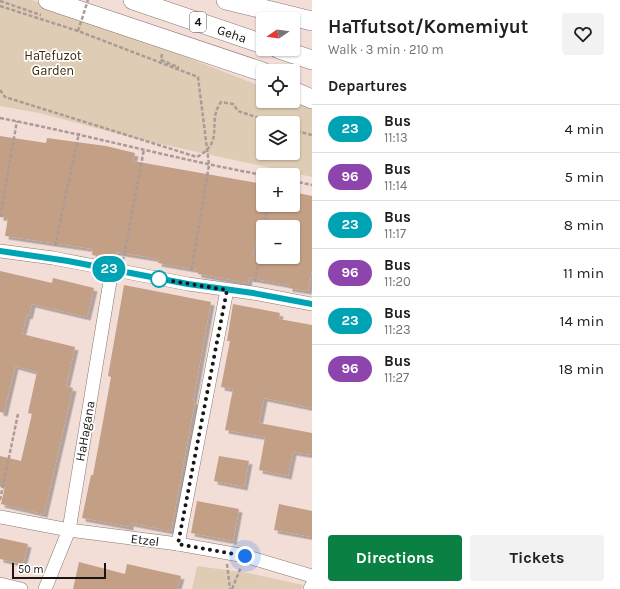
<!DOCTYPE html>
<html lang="en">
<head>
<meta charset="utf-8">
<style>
  :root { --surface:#fff; --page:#f2f2f2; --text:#202124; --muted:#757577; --line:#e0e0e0; --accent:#0b8043 }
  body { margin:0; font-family:Karla,sans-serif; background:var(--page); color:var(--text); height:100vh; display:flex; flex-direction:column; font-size:15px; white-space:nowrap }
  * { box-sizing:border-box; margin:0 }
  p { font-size:13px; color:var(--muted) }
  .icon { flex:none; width:22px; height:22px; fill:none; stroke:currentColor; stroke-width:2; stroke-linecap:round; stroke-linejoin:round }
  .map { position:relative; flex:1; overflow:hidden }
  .sheet { display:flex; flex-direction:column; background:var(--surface); width:308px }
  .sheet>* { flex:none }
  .badge { padding:0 8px; border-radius:13px; font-size:14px; line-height:26px }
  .needle { width:26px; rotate:257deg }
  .fabs { position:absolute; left:256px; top:12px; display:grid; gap:8px }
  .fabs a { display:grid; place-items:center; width:44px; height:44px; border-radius:4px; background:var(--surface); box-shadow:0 1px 3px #0004; font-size:20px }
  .scale { position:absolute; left:12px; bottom:10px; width:94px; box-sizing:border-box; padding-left:4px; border:2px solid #1b1412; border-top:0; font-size:11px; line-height:14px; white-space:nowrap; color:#1b1412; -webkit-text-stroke:3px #fff; paint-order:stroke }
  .you { position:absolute; width:20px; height:20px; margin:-10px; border:3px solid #fff; border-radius:50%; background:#1a73e8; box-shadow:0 0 0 6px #1a73e833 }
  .map>.badge { position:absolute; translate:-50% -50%; box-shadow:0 0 0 2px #fff }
  h2 { padding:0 16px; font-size:15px; line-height:36px }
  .round { display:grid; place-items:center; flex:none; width:42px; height:42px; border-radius:4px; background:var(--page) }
  .overview { display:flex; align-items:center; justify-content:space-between; height:68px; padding:0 16px }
  h1 { font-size:19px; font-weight:700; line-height:30px }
  .action { display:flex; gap:8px; margin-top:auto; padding:8px 16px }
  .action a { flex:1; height:46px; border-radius:4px; background:var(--accent); color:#fff; font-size:16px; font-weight:700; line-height:46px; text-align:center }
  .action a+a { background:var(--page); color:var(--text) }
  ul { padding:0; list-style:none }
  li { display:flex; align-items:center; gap:12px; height:48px; padding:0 16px; border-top:1px solid var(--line) }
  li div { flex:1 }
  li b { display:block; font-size:15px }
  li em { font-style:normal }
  li .badge { min-width:44px; font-weight:700; text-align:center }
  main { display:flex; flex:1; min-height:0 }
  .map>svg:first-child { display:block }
  .green { fill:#decdb4; fill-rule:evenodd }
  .building { fill:#c39f86; fill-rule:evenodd; filter:url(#shadow) }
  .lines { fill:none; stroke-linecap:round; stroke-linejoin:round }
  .minor-casing { stroke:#897771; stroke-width:14 }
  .highway-casing { stroke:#897771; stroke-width:20 }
  .path { stroke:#ab9b96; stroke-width:2.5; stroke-dasharray:4 2; stroke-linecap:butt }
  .minor { stroke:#fff; stroke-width:13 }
  .highway { stroke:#fff; stroke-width:19 }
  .path-bridge { stroke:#ab9b96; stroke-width:2.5; stroke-dasharray:4 2; stroke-linecap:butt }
  .line-casing { stroke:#fff; stroke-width:9 }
  .line { stroke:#00a3b4; stroke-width:6 }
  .walk { stroke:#1b1412; stroke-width:4; stroke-dasharray:0 7.2 }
  .stop-dot { fill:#fff; stroke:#00a3b4; stroke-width:2 }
  .labels { text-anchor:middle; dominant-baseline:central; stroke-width:3.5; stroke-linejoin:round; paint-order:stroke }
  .shield { fill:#fff; stroke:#5f5a59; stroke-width:1 }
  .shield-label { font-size:12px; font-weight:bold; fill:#1b1412 }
  .street-label { font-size:13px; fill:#1b1412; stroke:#fff }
  .park-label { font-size:13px; fill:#3d2b0d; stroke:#fff }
</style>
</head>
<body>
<main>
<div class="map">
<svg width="312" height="589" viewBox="0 0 312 589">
  <defs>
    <filter id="shadow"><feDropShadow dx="3.5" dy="3.5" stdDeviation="0" flood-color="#0004"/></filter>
  </defs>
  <rect width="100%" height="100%" fill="#f2ddd7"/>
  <g class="green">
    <path d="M0 0H32L114 29 263 87V101H293L312 106V177L138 139 39 113 0 106ZM263 123H293V153H263Z"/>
    <path d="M197 566 248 573 303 585 301 589H192Z"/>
  </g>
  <g class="building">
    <path d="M0 136 46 143 47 138 106 146 135 153 133 161 263 184 261 205H293V192L312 196V270L308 291 289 288V285L249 278 248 283 198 274V270L158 263 159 259 116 252 115 259 92 255 93 249 5 236 8 218 0 217ZM258 227H296L293 257H253Z"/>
    <path d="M0 271 52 283 53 278 94 288 87 317 32 304 29 316 27 315 22 334 75 347 66 386 73 388 44 514 1 504 5 487H0V456L21 461 32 414 28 413 37 372 15 366 4 413 0 412Z"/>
    <path d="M124 285 211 302 193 401H195L171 531 130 523V527L82 518 91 475H93L102 427 111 377 108 376Z"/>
    <path d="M233 304 280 313 279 319 312 325V408L264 398 259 423 312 433V455L293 452 288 476 259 470 265 437 225 430 233 389 221 387 230 341H227Z"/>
    <path d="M219 456 249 461 244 487 214 481Z"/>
    <path d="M197 501 239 509 233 541 191 533Z"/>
    <path d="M279 504 312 511V537L274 530Z"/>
    <path d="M0 538 28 544 23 564 0 559Z"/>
    <path d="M79 562 125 574 127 564 181 576 177 589H73Z"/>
  </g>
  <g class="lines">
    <defs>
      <g id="minor">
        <path d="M0 251 53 258 188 284 253 293 312 304"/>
        <path d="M0 517 69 530 178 544 245 556 312 576"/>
        <path d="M178 544 227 290"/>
        <path d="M0 584 21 589"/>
        <path d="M45 589 69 530 112 269"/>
        <path d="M310 589 312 585"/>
      </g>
      <g id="highway">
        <path d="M48 0 263 72"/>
        <path d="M133 0 263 44"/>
        <path d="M226 0 312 21"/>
        <path d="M279 49 312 60"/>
        <path d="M293 91 312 99"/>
      </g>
    </defs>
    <use href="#minor" class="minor-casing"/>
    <use href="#highway" class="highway-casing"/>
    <g class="path">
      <path d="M0 1 41 15"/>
      <path d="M0 6 78 31 198 77 209 165 191 272"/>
      <path d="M162 54 161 60 178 67 177 70"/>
      <path d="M0 90 5 97 197 157C226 141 206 123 221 102L233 104 238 111 274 123"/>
      <path d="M0 118C88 135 175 159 263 175"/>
      <path d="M293 126 297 131 312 135"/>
      <path d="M293 181 312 185"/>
      <path d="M0 217 17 121"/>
      <path d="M264 227 268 205"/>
      <path d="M55 246 79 133"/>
      <path d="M123 261 144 149"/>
      <path d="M255 282 263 233"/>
      <path d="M0 500 18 414"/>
      <path d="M227 564 230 589"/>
      <path d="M232 589 241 567"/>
    </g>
    <use href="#minor" class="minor"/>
    <use href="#highway" class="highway"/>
    <path class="path-bridge" d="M78 31 88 0"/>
  </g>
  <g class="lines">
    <defs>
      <path id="line" d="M0 251 68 261 188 284 253 293 312 304"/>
    </defs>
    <use href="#line" class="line-casing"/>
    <use href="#line" class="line"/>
    <path class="walk" d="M159 279 227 290 178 544 245 556"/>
  </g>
  <circle class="stop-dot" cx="159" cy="279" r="8"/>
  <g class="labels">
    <rect class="shield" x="190" y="12" width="16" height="20" rx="3"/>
    <g class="shield-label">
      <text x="198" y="22">4</text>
    </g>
    <g class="street-label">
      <text transform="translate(232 34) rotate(19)">Geha</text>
      <text transform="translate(85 431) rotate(-80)">HaHagana</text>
      <text transform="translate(145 540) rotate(7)">Etzel</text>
    </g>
    <g class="park-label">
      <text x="53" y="55">HaTefuzot<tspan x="53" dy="15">Garden</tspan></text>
    </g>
  </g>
</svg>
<div class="fabs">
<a><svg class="needle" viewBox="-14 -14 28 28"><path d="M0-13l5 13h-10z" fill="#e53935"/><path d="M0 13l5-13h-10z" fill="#757577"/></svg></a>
<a><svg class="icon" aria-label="locate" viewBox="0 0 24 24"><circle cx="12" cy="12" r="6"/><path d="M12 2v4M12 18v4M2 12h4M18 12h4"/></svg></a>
<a><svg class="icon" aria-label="layers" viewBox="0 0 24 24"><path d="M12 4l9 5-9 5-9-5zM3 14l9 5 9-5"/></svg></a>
<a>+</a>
<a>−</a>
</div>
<div class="scale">50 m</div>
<div class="you" style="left:245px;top:556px"></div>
<b class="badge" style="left:109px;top:269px;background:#00a3b4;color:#fff">23</b>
</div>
<section class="sheet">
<div class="overview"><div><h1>HaTfutsot/Komemiyut</h1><p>Walk · 3 min · 210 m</p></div><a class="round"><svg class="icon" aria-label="heart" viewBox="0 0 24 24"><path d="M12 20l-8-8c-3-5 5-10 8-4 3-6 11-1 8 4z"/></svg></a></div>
<h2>Departures</h2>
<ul>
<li><span class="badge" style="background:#00a3b4;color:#fff">23</span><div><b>Bus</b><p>11:13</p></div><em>4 min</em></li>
<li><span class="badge" style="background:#8e44ad;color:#fff">96</span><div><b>Bus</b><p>11:14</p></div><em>5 min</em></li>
<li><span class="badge" style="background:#00a3b4;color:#fff">23</span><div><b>Bus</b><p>11:17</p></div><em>8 min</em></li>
<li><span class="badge" style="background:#8e44ad;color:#fff">96</span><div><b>Bus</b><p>11:20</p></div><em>11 min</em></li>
<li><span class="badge" style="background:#00a3b4;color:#fff">23</span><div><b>Bus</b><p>11:23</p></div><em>14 min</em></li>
<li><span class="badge" style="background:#8e44ad;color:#fff">96</span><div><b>Bus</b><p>11:27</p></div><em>18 min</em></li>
</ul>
<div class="action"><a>Directions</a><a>Tickets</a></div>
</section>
</main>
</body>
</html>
